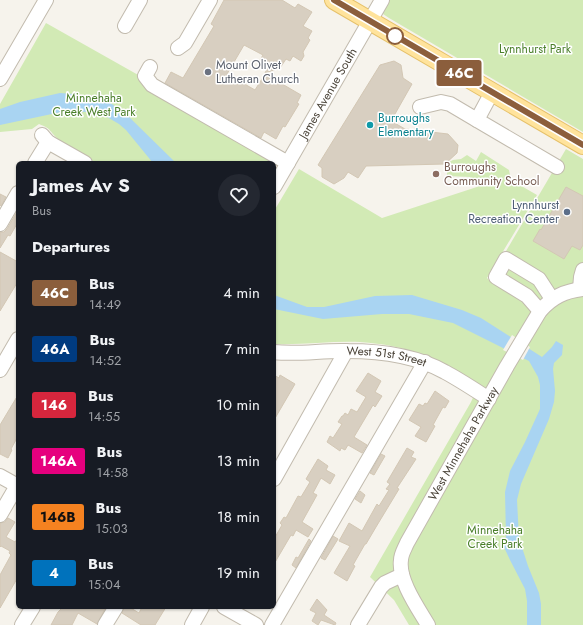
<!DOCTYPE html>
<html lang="en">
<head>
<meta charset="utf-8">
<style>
  :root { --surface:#171b24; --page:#242831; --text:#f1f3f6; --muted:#9ea1a6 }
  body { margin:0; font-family:Jost,sans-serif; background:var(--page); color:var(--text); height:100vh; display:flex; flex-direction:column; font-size:15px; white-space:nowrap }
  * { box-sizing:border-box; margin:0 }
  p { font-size:13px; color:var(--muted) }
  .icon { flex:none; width:22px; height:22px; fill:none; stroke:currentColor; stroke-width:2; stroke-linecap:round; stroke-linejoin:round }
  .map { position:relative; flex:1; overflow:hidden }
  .sheet { position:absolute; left:16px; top:161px; width:260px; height:448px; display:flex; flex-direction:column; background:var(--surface); border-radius:6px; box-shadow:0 1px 3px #0004 }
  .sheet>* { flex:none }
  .badge { padding:0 8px; border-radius:3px; font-size:14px; line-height:26px }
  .map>.badge { position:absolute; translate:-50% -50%; box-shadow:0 0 0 2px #fff }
  h2 { padding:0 16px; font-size:15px; line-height:36px }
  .round { display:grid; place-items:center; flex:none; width:42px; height:42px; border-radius:21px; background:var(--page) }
  .headline { display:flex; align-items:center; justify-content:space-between; height:68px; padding:0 16px }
  h1 { font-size:19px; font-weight:700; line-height:30px }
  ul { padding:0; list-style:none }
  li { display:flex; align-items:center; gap:12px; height:56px; padding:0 16px }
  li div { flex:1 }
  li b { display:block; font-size:15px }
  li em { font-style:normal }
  li .badge { min-width:44px; font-weight:700; text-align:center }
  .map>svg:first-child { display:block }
  .green { fill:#d2eab5 }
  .water { fill:#a9d4f2 }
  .pier { fill:#f6f3ec }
  .building { fill:#d8cfc1; stroke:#d3c7b4 }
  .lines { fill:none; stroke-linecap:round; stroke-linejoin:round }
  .minor-casing { stroke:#c2bbae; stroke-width:16 }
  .major-casing { stroke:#e6c16a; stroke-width:20 }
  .minor { stroke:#fff; stroke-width:14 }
  .major { stroke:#ffe39c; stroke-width:18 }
  .line-casing { stroke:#fff; stroke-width:9 }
  .line { stroke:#8b5e3c; stroke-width:6 }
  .stop-dot { fill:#fff; stroke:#8b5e3c; stroke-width:2 }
  .worship-dot { fill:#6b7280; stroke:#fff; stroke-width:1.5 }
  .culture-dot { fill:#0f9aa8; stroke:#fff; stroke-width:1.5 }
  .education-dot { fill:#8d6e63; stroke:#fff; stroke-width:1.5 }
  .service-dot { fill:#5c6f8a; stroke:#fff; stroke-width:1.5 }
  .labels { text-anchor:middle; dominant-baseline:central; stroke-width:3; stroke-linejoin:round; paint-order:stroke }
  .park-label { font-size:12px; fill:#4a7f2a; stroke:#fff }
  .worship-label { font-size:12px; fill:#5b616d; stroke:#fff; text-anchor:start }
  .street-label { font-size:12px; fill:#4b4439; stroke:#fff }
  .culture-label { font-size:12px; fill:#0d838f; stroke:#fff; text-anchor:start }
  .education-label { font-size:12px; fill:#785e54; stroke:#fff; text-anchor:start }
  .service-label { font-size:12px; fill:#4e5e75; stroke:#fff; text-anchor:end }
</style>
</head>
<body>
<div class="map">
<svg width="583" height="625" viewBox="0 0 583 625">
  <rect width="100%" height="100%" fill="#f6f3ec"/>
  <g class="green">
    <path d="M388 0H583V132L389 18 383 14 384 8Z"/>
    <path d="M46 23 140 76 276 159 274 163H95C85 151 69 149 58 139 49 131 52 129 39 124L32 129 0 132V104Z"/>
    <path d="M566 149 583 159V625H409L394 600 370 577 471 402 479 384C440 359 407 345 360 342 331 341 303 345 274 344V211L299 169 382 218 483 185V183L470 182V177L447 176V163L453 160 461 159 467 155 476 161 481 152 509 170 511 180 537 195 487 278 489 280Z"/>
  </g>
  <g class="water">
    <path d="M60 93 73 94 86 99 104 101 112 104 129 117 176 163H153L126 130 119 124 107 117 87 112 66 111 0 125V109L20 102Z"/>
    <path d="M274 295 307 307H324L375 296 412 295 462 310 481 318 542 357 552 347 556 341 563 345 562 355 554 363 553 369 555 391 554 402 549 419 521 484 517 500 519 538 528 566 539 593 541 604V625H527V601L525 589 510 560 503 545 506 537 505 492 510 471 525 442 540 409V385L538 377 529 361 453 323 409 314H382L323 319 274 309Z"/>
  </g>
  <path class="pier" d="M512 335 530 347 523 360 503 350Z"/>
  <g class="building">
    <path d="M224 0H282L295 8 298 4 312 12 303 26 312 31 308 38 310 40 303 52 304 56 301 61 293 56 290 61 286 59 280 68 265 73 269 65 260 60 263 55 244 45 227 74 255 90 265 74 301 95 297 103 299 104 285 127 283 126 276 139 264 132 261 138 165 83 171 72 183 78 214 26 211 24Z"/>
    <path d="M394 61 401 65 403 78 412 84 391 121 405 129 448 134 458 145 457 153 445 164 366 166 358 178 348 172 344 178 334 184 322 177V168L318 165 380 65Z"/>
    <path d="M566 187 583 196V245L580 250 572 246 564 259 533 241 540 229 541 230Z"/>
    <path d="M0 194 6 197 1 206 0 205Z"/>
    <path d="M18 210V222L10 236 8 235 0 248V232H4L7 229Z"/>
    <path d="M0 252 18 262 17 283 0 311Z"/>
    <path d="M368 373 381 381 375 392 382 396 375 407 373 405 354 437 367 445 362 453 348 445 345 450 341 448 340 451 327 442 330 436 333 438 342 424 338 422 342 416H343L345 413 348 415 351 409 357 412 366 397 356 391Z"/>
    <path d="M274 375 279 378 280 375 295 384 274 420Z"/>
    <path d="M435 391 449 401 445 408 443 407 433 425 435 426 426 442 415 436 421 427 409 420 419 404 423 406 425 403 427 404Z"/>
    <path d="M18 395V436L11 449 12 450 8 458 0 454V425Z"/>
    <path d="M407 448 414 452 411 457 416 459 397 488 399 489 376 527 366 544H365L353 565 355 566 347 581 334 573 350 546 339 541 349 523 362 531 377 504 379 506 389 490 386 489 390 484 387 482Z"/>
    <path d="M381 454 385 456 374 475 370 473Z"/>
    <path d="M318 459 328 466 326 470 335 475 330 484 321 478 313 493 317 495 302 522 313 529 308 537 296 530 293 536 291 535 274 564V539L282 525 280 523 284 517 286 518 298 496 301 497 310 482 306 479Z"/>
    <path d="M360 491 365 495 361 503 355 499Z"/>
    <path d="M8 518 15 522 6 537 15 542 18 538V577L0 608V575L11 555 9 553 10 551 1 546 0 547V523L5 522Z"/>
    <path d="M333 536 338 539 325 560 321 558Z"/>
    <path d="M309 539 311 541 296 568 292 565 296 557 298 558Z"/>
    <path d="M317 599 327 610 324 615 336 623 335 625 321 620 318 625 312 621 316 613 310 610Z"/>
    <path d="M63 607H106L97 624 78 613 72 625H51L58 612Z"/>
    <path d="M124 607H129L139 613 142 607H166L155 625H141L122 613Z"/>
  </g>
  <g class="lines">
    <defs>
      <g id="minor">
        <path d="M125 26 140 0"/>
        <path d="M178 48 185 43 210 0"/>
        <path d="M150 67 145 76 152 85 288 163"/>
        <path d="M0 79 46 0"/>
        <path d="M492 92 477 120 557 167"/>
        <path d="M420 107 441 102 450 104 477 120"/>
        <path d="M42 135 48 142 85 163"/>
        <path d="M35 163 48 142"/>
        <path id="s1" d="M274 187 382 0"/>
        <path d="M0 224 18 193"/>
        <path d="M580 289 581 277 583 270"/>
        <path d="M540 311 527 296 496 277 506 259 539 279 552 299"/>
        <path id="s2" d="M274 352C298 355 323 350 347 351 381 351 415 355 445 372 460 380 475 390 489 399"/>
        <path d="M0 370 18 339"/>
        <path d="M0 476 18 486"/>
        <path d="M274 479 346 351"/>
        <path d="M0 515 18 484"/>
        <path d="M224 607 256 625"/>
        <path d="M22 625 33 607"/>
        <path d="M105 625 116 607"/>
        <path d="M192 625 202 607"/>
        <path d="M272 625 425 362"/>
        <path d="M358 625 381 587 385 583 402 575"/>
        <path id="s3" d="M428 625C418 608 398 580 401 560 401 554 405 548 407 543L507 366 540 311C552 297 565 291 583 289"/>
      </g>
      <path id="major" d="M334 0 583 145"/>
    </defs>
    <use href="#minor" class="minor-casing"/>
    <use href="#major" class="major-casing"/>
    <use href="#minor" class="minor"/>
    <use href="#major" class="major"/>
  </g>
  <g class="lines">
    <defs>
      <path id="line" d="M334 0 583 145"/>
    </defs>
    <use href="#line" class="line-casing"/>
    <use href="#line" class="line"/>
  </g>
  <circle class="stop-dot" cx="395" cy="36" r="8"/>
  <circle class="worship-dot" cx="208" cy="72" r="4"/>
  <circle class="culture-dot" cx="370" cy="125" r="4"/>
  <circle class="education-dot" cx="436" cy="174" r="4"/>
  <circle class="service-dot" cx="567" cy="212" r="4"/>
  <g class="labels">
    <g class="park-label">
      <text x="535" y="49">Lynnhurst Park</text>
      <text x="94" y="98">Minnehaha<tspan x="94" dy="14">Creek West Park</tspan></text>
      <text x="495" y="530">Minnehaha<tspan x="495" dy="14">Creek Park</tspan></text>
    </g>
    <g class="worship-label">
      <text x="216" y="65">Mount Olivet<tspan x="216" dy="14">Lutheran Church</tspan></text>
    </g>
    <g class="street-label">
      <text stroke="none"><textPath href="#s1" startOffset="108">James Avenue South</textPath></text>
      <text stroke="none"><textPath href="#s2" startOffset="113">West 51st Street</textPath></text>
      <text stroke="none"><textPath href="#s3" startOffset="204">West Minnehaha Parkway</textPath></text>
    </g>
    <g class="culture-label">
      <text x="378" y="118">Burroughs<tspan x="378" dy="14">Elementary</tspan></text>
    </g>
    <g class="education-label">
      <text x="444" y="167">Burroughs<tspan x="444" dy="14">Community School</tspan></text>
    </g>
    <g class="service-label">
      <text x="559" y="205">Lynnhurst<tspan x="559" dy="14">Recreation Center</tspan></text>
    </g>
  </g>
</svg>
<b class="badge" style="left:459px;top:73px;background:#8b5e3c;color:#fff">46C</b>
<section class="sheet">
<div class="headline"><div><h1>James Av S</h1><p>Bus</p></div><a class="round"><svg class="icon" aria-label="heart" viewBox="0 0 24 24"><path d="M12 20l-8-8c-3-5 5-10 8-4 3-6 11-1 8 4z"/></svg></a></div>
<h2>Departures</h2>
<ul>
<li><span class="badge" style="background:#8b5e3c;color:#fff">46C</span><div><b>Bus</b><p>14:49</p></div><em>4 min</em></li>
<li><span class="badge" style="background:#003b80;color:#fff">46A</span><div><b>Bus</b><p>14:52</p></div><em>7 min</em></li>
<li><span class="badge" style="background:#d7263d;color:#fff">146</span><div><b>Bus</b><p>14:55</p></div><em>10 min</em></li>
<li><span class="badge" style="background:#e6007e;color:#fff">146A</span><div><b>Bus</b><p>14:58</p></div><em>13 min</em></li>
<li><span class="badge" style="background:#f58220;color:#111">146B</span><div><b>Bus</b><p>15:03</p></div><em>18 min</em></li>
<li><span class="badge" style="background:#0072bc;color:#fff">4</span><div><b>Bus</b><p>15:04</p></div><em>19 min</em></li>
</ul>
</section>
</div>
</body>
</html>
